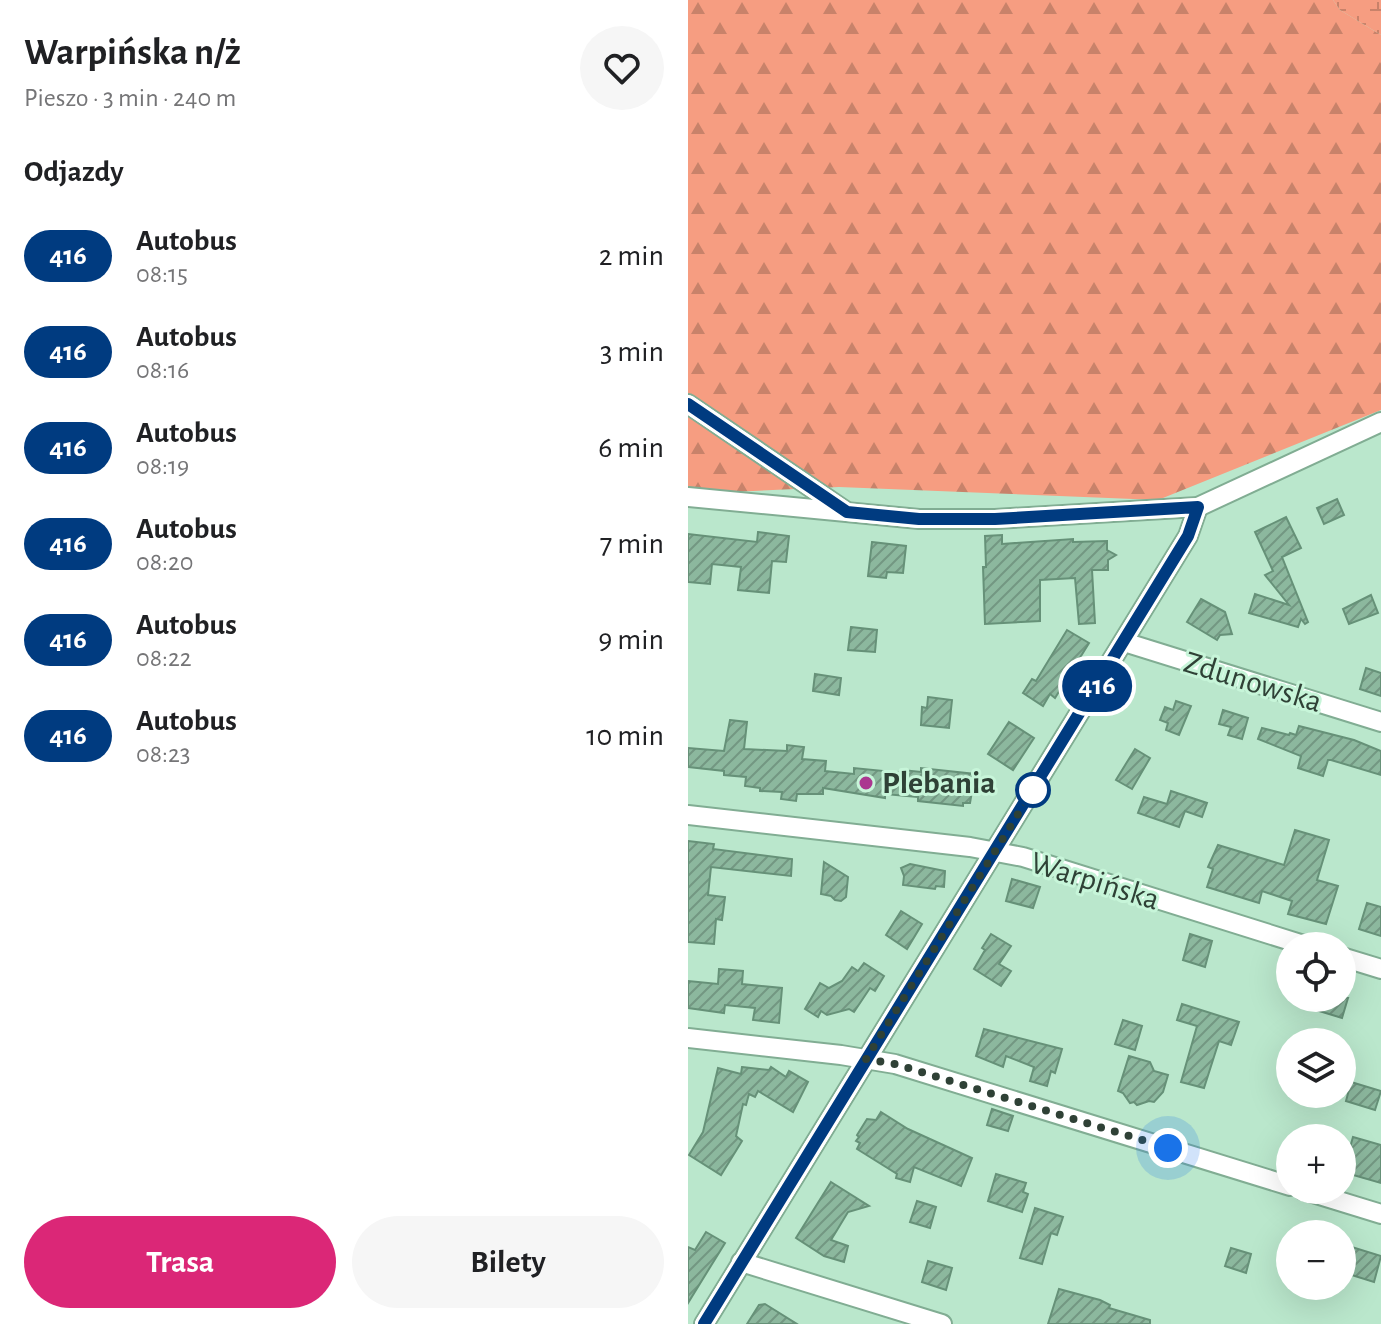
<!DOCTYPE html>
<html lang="pl">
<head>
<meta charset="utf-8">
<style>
  :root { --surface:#fff; --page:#f6f6f6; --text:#202124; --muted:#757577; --accent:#db2777 }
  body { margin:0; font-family:"Alegreya Sans",sans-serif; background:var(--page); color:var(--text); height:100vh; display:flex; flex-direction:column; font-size:30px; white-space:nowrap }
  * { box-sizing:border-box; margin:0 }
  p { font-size:26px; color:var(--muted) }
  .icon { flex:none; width:44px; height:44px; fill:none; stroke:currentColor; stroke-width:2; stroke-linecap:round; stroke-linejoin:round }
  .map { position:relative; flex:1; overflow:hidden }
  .panel { display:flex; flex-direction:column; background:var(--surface); width:688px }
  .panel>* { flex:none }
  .badge { padding:0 16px; border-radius:26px; font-size:28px; line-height:52px }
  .buttons { position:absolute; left:588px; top:932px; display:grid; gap:16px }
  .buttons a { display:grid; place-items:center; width:80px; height:80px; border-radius:50%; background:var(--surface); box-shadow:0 8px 32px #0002; font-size:40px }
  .you { position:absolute; width:40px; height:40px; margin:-20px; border:6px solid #fff; border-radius:50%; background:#1a73e8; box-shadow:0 0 0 12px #1a73e833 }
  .map>.badge { position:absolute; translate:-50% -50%; box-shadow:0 0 0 4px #fff }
  h2 { padding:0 24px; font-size:30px; line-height:72px }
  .round { display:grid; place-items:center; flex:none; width:84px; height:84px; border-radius:42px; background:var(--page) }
  .headline { display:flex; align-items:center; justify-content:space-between; height:136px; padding:0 24px }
  h1 { font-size:38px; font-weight:600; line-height:60px }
  .primary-button { display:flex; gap:16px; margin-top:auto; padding:16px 24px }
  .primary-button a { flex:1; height:92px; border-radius:48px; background:var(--accent); color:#fff; font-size:32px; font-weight:600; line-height:92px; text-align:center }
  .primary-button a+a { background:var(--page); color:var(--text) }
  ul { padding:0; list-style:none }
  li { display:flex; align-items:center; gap:24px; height:96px; padding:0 24px }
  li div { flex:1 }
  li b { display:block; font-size:30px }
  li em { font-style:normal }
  li .badge { min-width:88px; font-weight:700; text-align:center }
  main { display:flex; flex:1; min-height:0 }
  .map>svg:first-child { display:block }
  .forest { fill:url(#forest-firs) }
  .wetland { fill:url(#wetland-marsh) }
  .building { fill:url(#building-hatch); stroke:#669178; stroke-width:2 }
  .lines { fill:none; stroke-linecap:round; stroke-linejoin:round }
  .minor-casing { stroke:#81ad93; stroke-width:22 }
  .minor { stroke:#fff; stroke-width:18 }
  .line-casing { stroke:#fff; stroke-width:18 }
  .line { stroke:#003b80; stroke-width:12 }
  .walk { stroke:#2f4136; stroke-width:8; stroke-dasharray:0 14.4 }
  .poi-dot { fill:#ab3790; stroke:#c7f5d9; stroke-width:3 }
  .stop-dot { fill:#fff; stroke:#003b80; stroke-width:4 }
  .labels { text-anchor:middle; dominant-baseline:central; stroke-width:6; stroke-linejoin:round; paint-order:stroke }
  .street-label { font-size:32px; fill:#2f4136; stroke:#c7f5d9 }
  .poi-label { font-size:32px; font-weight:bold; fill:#2f4136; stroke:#c7f5d9; text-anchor:start }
</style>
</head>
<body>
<main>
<section class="panel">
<div class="headline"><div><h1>Warpińska n/ż</h1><p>Pieszo · 3 min · 240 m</p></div><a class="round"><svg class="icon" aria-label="heart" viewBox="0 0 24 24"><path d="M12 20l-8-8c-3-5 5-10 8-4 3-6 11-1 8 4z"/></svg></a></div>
<h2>Odjazdy</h2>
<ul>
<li><span class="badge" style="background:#003b80;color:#fff">416</span><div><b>Autobus</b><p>08:15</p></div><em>2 min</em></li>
<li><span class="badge" style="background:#003b80;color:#fff">416</span><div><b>Autobus</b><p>08:16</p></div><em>3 min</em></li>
<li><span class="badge" style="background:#003b80;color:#fff">416</span><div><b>Autobus</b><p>08:19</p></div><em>6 min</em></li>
<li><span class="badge" style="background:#003b80;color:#fff">416</span><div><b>Autobus</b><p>08:20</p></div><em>7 min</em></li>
<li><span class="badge" style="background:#003b80;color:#fff">416</span><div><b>Autobus</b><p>08:22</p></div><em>9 min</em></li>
<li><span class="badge" style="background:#003b80;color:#fff">416</span><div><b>Autobus</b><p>08:23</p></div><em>10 min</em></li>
</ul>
<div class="primary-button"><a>Trasa</a><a>Bilety</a></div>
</section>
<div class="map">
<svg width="693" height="1324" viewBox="0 0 693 1324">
  <defs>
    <pattern id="forest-firs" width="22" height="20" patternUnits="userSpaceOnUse" patternTransform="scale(2)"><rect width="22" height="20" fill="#f69d81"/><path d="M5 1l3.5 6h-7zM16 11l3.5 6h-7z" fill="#c8826a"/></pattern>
    <pattern id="wetland-marsh" width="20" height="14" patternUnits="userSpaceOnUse" patternTransform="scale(2)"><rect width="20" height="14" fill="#f69d81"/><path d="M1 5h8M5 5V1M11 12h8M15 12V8" fill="none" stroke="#c8826a"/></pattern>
    <pattern id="building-hatch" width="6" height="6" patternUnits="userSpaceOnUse" patternTransform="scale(2)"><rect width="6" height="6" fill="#8cb89e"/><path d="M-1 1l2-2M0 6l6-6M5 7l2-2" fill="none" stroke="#739782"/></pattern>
  </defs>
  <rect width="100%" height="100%" fill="#bae7cc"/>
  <path class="forest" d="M0 0H645L652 10 693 35V410L470 500 151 487 21 493 0 490Z"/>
  <path class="wetland" d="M645 0H693V35L652 10Z"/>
  <g class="building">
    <path d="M649 499 656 515 636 524 629 508Z"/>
    <path d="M598 517 613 548 594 557 620 622 617 624 613 619 610 627 561 613 567 594 601 605 577 575 585 571 567 532Z"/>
    <path d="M70 532 101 536 98 562 84 561 81 593 50 590 53 567 24 564 22 584 0 582V534L69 542Z"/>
    <path d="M314 535V544L385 539V542L419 541V550L428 555 420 560V570H404L407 623 391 624 387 578 352 580V621L297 624 295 567H298L297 536Z"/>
    <path d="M184 542 218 546 215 573 199 572 198 578 180 576Z"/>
    <path d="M683 595 690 613 661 624 655 609Z"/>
    <path d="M513 599 537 612 544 634 532 635 529 640 499 622Z"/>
    <path d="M163 627 189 630 187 652 160 650Z"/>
    <path d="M379 630 401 643 367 698 362 694 355 706 335 693 344 679 348 681Z"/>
    <path d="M678 668 693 673V696L672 689Z"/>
    <path d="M127 674 153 678 151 695 125 691Z"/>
    <path d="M240 697 264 700 261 728 233 725 234 707 239 708Z"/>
    <path d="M488 701 503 706 491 735 478 730 480 723 472 720 477 707 485 710Z"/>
    <path d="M535 710 560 718 554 739 540 735 543 727 531 724Z"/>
    <path d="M42 720 59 722 56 749 99 751V745L116 747 114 759 138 761 137 771 166 774V768L215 773V770L233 772V768L287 774 282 803H275V806L230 801V797L197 794V798L135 788V794H109L108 801 93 799 94 792 72 791V788L57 786 58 777 36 775V771L0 767V748L36 751Z"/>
    <path d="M321 722 346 738 325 770 300 754Z"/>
    <path d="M611 726 666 740 693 751V775L643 760H640L635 776 610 768 613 756 570 739 574 728 601 735 602 733 608 735Z"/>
    <path d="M447 749 462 758 444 789 428 780Z"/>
    <path d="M483 791 519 803 514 817 497 811 491 827 450 813 456 797 479 804Z"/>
    <path d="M607 830 641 840 629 880 650 886 638 924 600 914 604 901 574 891 571 903 519 887 525 869 520 867 530 845 596 865Z"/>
    <path d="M0 841 26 844 25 849 104 859 103 876 23 867 20 895 37 897 34 920 28 919 26 944 0 942Z"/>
    <path d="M136 862 160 877 158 897 153 901 147 900 143 896 133 894Z"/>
    <path d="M222 864 257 871 256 887 248 886 247 889 215 885 216 876 213 868Z"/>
    <path d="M324 879 352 887 345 908 318 901Z"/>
    <path d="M679 903 693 907V936L671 929Z"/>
    <path d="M213 911 234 924 219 949 198 935Z"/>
    <path d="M303 934 323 946 311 964 323 971 313 986 286 969 297 950 294 948Z"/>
    <path d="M502 934 524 941 517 967 495 960Z"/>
    <path d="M176 963 196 976 187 991 182 988 166 1012 161 1009 139 1015 133 1011 130 1017 117 1009 132 983 141 988 154 981 164 967 170 971Z"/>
    <path d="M31 969 55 971 54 984 94 988 91 1023 65 1020 67 1008 37 1005 36 1013 0 1008V981L30 984Z"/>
    <path d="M632 998H660L654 1018 628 1010Z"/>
    <path d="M494 1004 551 1022 543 1045 531 1041 516 1088 493 1082 509 1026 489 1020Z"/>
    <path d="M435 1020 454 1026 447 1050 427 1044Z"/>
    <path d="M296 1029 374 1049 367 1073 363 1071 359 1086 342 1081 346 1067 318 1056 315 1067 288 1056Z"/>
    <path d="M441 1056 462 1062 466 1071 480 1075 475 1092 466 1102 461 1101 449 1105 446 1102 442 1103 435 1093 430 1091Z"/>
    <path d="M54 1067 81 1070 83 1067 98 1077 101 1071 120 1082 105 1112 70 1091 67 1097 61 1094 58 1105 55 1104 48 1136 54 1141 33 1175 1 1155 15 1132 30 1068 53 1074Z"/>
    <path d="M663 1082 693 1091 687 1110 658 1101Z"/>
    <path d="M304 1109 325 1116 320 1131 299 1125Z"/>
    <path d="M193 1112 220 1129 284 1158 273 1186 226 1167 222 1182 208 1178 209 1174 169 1149 172 1143 168 1141 171 1137 169 1135 179 1119 188 1120Z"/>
    <path d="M665 1137 693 1145V1183L655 1172Z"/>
    <path d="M308 1174 338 1183 335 1192 340 1194 334 1212 300 1201Z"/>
    <path d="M143 1182 181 1206 160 1212 143 1240 160 1246 156 1262 136 1256 108 1238Z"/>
    <path d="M229 1201 248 1207 242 1228 222 1222Z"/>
    <path d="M347 1208 375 1217 369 1235 363 1233 354 1264 332 1258Z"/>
    <path d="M18 1232 37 1243 0 1303V1247L7 1250Z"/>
    <path d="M654 1244 693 1256 686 1282 654 1272Z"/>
    <path d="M543 1248 563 1254 558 1273 537 1266Z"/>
    <path d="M240 1261 264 1268 258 1290 234 1282Z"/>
    <path d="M371 1289 412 1300 422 1305 421 1308 462 1320V1324H360Z"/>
    <path d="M77 1304 109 1324H59L71 1305Z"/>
  </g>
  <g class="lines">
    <defs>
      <g id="minor">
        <path d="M0 404 156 510"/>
        <path d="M0 497 231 519H307L510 507 693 422"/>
        <path d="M436 642 693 722"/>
        <path d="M0 815 282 847 335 857 619 946"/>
        <path d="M654 957 693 969"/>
        <path d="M0 1038 153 1055 207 1064 602 1186"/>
        <path d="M615 1190 693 1214"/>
        <path d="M53 1262 254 1324"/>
        <path d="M16 1324 500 536 510 507"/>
      </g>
    </defs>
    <use href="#minor" class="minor-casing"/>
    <use href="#minor" class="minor"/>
  </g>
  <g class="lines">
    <defs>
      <path id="line" d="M0 404 159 512 231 519H307L510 507 500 536 16 1324"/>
    </defs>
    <use href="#line" class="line-casing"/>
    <use href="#line" class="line"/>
    <path class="walk" d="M345 790 178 1059 207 1064 480 1148"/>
  </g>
  <circle class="poi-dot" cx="178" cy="783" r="8"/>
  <circle class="stop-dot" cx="345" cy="790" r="16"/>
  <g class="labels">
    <g class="street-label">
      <text transform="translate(565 682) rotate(17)">Zdunowska</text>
      <text transform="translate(407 881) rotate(17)">Warpińska</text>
    </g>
    <g class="poi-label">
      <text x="194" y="783">Plebania</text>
    </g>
  </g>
</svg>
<div class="buttons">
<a><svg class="icon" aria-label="locate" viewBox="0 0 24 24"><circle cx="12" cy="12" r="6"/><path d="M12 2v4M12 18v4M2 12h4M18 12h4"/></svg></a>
<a><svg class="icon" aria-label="layers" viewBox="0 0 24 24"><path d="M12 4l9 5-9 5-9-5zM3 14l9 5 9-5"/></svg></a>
<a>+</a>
<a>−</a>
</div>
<div class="you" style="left:480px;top:1148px"></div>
<b class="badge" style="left:409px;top:686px;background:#003b80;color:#fff">416</b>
</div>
</main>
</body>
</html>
